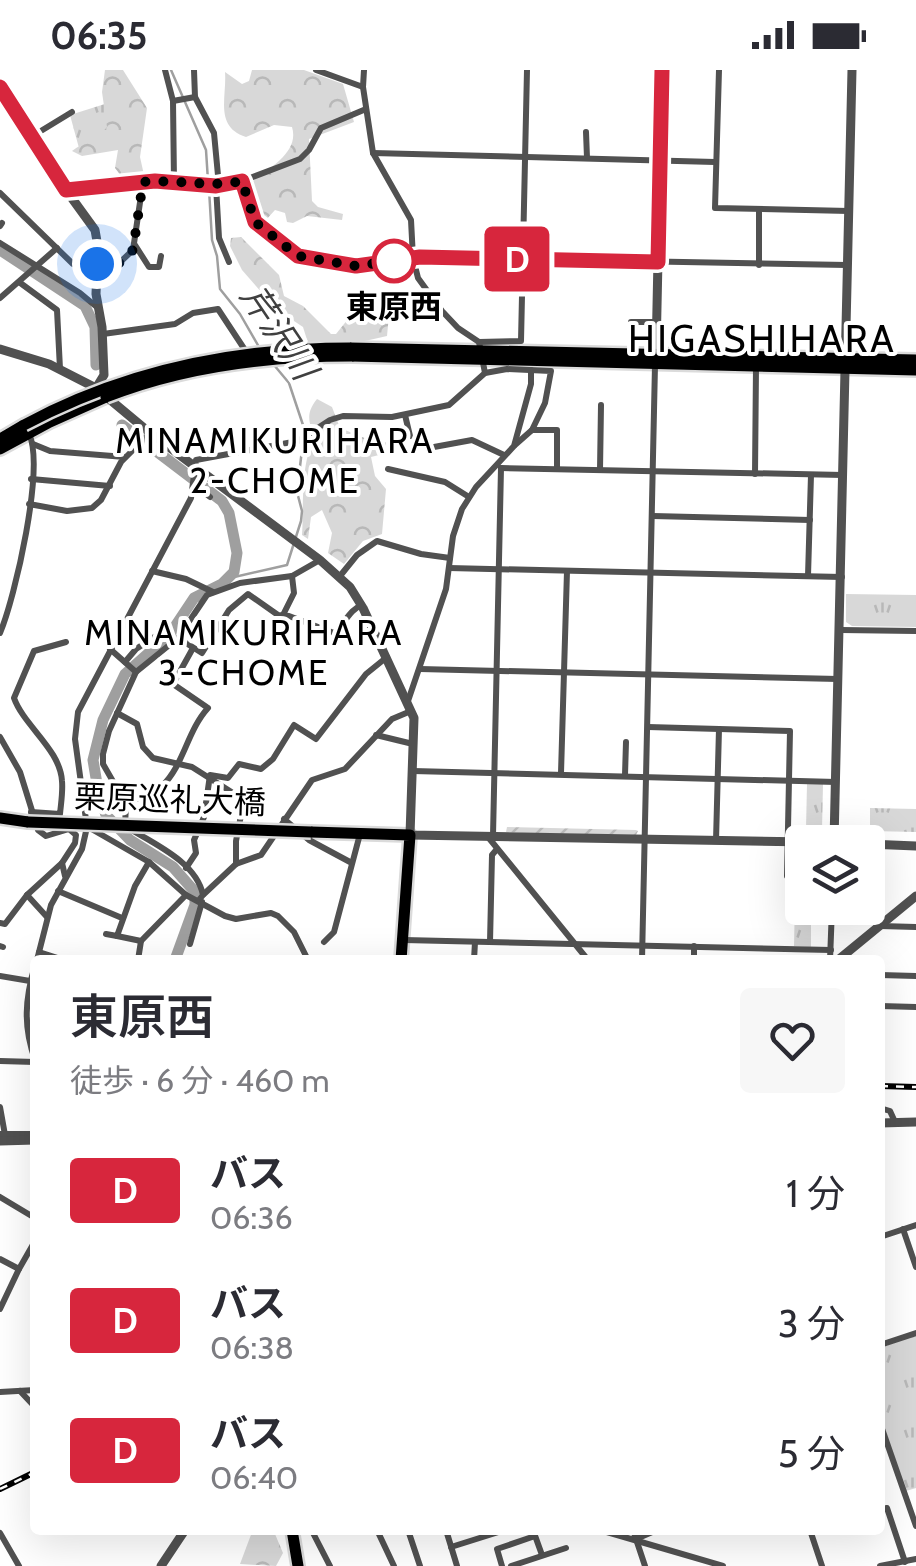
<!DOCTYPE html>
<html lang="ja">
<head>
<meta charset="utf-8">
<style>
  :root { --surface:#fff; --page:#f7f7f7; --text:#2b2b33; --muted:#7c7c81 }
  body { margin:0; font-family:Cabin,"Noto Sans JP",sans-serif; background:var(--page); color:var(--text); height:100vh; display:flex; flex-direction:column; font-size:38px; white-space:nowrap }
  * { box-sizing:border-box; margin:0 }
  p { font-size:32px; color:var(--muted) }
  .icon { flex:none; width:55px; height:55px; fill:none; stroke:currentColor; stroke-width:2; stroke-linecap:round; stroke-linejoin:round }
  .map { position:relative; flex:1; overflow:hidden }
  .panel { position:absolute; left:30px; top:885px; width:855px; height:580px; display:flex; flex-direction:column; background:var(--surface); border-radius:10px; box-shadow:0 10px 40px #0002 }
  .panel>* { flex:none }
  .badge { padding:0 20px; border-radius:8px; font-size:35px; line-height:65px }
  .fabs { position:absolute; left:785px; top:755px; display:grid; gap:20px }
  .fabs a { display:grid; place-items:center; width:100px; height:100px; border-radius:10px; background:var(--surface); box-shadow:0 10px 40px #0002; font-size:50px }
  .you { position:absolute; width:50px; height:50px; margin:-25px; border:8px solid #fff; border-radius:50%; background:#1a73e8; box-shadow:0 0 0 15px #1a73e833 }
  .map>.badge { position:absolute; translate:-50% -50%; box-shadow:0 0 0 5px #fff }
  .round { display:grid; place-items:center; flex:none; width:105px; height:105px; border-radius:10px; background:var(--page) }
  .overview { display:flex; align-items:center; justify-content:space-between; height:170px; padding:0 40px }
  h1 { font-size:48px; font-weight:600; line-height:75px }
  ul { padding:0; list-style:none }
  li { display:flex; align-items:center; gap:30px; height:130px; padding:0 40px }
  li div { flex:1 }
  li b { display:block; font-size:38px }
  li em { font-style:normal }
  li .badge { min-width:110px; font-weight:700; text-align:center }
  .status { display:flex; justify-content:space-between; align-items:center; height:70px; padding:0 50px; background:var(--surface); direction:ltr }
  .status svg { height:28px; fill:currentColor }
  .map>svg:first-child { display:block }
  .grass { fill:url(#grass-tufts) }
  .forest { fill:url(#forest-crowns) }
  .garden { fill:url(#garden-furrows) }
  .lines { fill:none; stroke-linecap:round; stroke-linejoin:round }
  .stream { stroke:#9f9f9f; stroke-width:2.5 }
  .river { stroke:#9f9f9f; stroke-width:11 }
  .primary-casing { stroke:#dbdbdb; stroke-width:16 }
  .trunk-casing { stroke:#dbdbdb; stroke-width:16 }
  .minor { stroke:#515151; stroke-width:6 }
  .tertiary { stroke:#515151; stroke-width:9 }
  .primary { stroke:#000; stroke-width:11 }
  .trunk { stroke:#000; stroke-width:11 }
  .rail-casing { stroke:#000; stroke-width:6 }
  .rail { stroke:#fff; stroke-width:2.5; stroke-dasharray:8; stroke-linecap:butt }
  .primary-bridge-casing { stroke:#dbdbdb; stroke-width:16; stroke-linecap:butt }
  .trunk-bridge-casing { stroke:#dbdbdb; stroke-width:16; stroke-linecap:butt }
  .primary-bridge { stroke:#000; stroke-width:11 }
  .trunk-bridge { stroke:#000; stroke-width:11 }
  .line-casing { stroke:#fff; stroke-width:22 }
  .line { stroke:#d7263d; stroke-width:15 }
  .walk { stroke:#000; stroke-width:10; stroke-dasharray:0 18 }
  .stop-dot { fill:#fff; stroke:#d7263d; stroke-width:5 }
  .labels { text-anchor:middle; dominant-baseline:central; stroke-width:8; stroke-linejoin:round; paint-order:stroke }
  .stop-label { font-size:32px; font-weight:bold; fill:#000; stroke:#fff }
  .street-label { font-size:32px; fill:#000; stroke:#fff }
  .water-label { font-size:35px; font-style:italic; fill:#404040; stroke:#fff }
  .neighbourhood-label { font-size:35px; letter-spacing:2.5px; fill:#000; stroke:#fff }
  .quarter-label { font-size:38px; letter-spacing:2.5px; fill:#000; stroke:#fff }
</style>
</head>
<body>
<div class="status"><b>06:35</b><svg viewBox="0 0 49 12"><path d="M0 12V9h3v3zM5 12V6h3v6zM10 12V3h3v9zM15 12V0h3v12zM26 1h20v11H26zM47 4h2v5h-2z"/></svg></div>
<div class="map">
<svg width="916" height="1496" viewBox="0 0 916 1496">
  <defs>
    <pattern id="grass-tufts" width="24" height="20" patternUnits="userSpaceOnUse" patternTransform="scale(2.5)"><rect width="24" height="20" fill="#d8d8d8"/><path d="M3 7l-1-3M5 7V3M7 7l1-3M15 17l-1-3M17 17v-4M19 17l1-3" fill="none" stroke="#b8b8b8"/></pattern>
    <pattern id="forest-crowns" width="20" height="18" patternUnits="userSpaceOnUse" patternTransform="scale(2.5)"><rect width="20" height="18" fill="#d8d8d8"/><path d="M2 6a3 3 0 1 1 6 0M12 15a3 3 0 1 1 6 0" fill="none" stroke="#b8b8b8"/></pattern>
    <pattern id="garden-furrows" width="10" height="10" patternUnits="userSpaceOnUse" patternTransform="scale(2.5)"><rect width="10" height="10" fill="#d8d8d8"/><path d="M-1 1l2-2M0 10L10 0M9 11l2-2" fill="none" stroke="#b8b8b8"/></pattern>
  </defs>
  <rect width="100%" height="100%" fill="#fff"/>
  <g class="grass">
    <path d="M108 33 115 59 79 78 70 45Z"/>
    <path d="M846 524 916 525V557L852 556 846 552Z"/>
    <path d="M807 714H823L822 760 806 759Z"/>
    <path d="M870 738 916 739V762L870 761Z"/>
    <path d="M795 829H802V838H811V877L794 876Z"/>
    <path d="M916 1265V1418L906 1421 880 1345V1278Z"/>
  </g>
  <g class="forest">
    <path d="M105 0H123L147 38 140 87 144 105 121 106 115 98 118 80 82 86 72 81C84 72 99 68 107 57L102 22Z"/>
    <path d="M252 0H304L343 14 354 52 309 69 312 131 318 137 343 144 342 150 307 146 293 153 287 152 285 143 275 140 265 151 258 148 249 114C267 99 300 83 292 57L274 55 246 67C214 57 227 27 225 2L242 14 249 11Z"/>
    <path d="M241 167 279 205 284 226 303 236 331 264H336L352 244 378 236 389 245 387 266 365 271 308 273 303 257 276 239 242 200 230 176 231 168Z"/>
    <path d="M317 329 332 337 340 358 377 373 391 372 395 381 371 387 375 406 386 419 382 464 363 471 344 494 328 483 332 463 322 440 311 447 308 469 302 465C304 439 300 390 315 369 309 352 305 344 317 329Z"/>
    <path d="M248 1460H278L275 1464 283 1483 276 1496 240 1494 252 1462Z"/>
  </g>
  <path class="garden" d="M507 757 636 760 638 761 636 765 523 763 506 762Z"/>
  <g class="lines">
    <g class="stream">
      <path d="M171 0 206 80 208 111"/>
      <path d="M209 119 212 170 217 186 220 219 240 244 259 277"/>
      <path d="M274 295 289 313 306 364"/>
      <path d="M230 508 287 495 301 451 302 441 297 422 303 371"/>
    </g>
    <g class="river">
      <path d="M0 180 85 236 95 257 96 295"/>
      <path d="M122 355 222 431 229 443 237 483 234 502 222 514 194 528 170 564 125 604 103 650 93 690 98 720 106 745 130 770 173 797 195 822V835L175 890"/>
    </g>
    <defs>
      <g id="primary">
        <path d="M0 748 28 752"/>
        <path d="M311 762 410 765 401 890"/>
        <path d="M292 1460 298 1496"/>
      </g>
      <g id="trunk">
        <path d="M350 278 916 290"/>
        <path d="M352 286 916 300"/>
        <path d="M0 369 24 355"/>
        <path d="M0 379 50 352 106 327"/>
      </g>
    </defs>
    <use href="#primary" class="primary-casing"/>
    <use href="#trunk" class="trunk-casing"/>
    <g class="minor">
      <path d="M165 0 173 31 174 112"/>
      <path d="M194 0 195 27 214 63 219 116"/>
      <path d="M316 0 363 17"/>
      <path d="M364 0 363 17 373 83 411 150 413 188 418 208 442 241 458 258 479 272 485 303"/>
      <path d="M719 0 715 138 849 141"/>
      <path d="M173 31 195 27"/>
      <path d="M586 62 587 88"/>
      <path d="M31 67 72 42"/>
      <path d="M373 83 715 92"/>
      <path d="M242 111 255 152 292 183 348 195 420 187 847 195"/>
      <path d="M216 116 219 168 229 192"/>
      <path d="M67 120 155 111 216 116 242 111 300 89 309 80 321 58 366 39"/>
      <path d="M0 123 73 194 95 203 115 197 133 180 143 112"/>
      <path d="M0 156 2 153"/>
      <path d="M0 173 80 223 98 238"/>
      <path d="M135 175 149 197H159L161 186"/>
      <path d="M759 195V139"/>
      <path d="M19 212 57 240 60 299"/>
      <path d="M0 228 57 178"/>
      <path d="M631 252H657"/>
      <path d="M103 264 175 254 193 243 218 239 245 280"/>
      <path d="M479 272 521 271 527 0"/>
      <path d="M405 345 410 366"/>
      <path d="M33 374 50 381 125 387"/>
      <path d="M515 375 532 360H557V399"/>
      <path d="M434 377 472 370 504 385"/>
      <path d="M501 398 843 405"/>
      <path d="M388 399 445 412 469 427"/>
      <path d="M600 400 601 335"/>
      <path d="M755 404 756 297"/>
      <path d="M31 409 110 416"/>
      <path d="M195 415 210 427"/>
      <path d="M29 434 67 441 92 438 101 430 121 392 150 363"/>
      <path d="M653 446 810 450"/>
      <path d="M449 498 842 507"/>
      <path d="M152 501 186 509 213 522"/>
      <path d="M340 506 357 485 377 471 421 484 450 488"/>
      <path d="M808 506 811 405"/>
      <path d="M283 545 294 523 292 506"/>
      <path d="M841 560 916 561"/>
      <path d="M0 563C15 528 45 397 29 364"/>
      <path d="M178 568 202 583 229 540 248 524 278 545 289 546 334 563C345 554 349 540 362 535"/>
      <path d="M110 579 136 602"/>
      <path d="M125 592 136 579 162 562"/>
      <path d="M420 599 838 609"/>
      <path d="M408 631 446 519 453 466 462 439 476 417 514 376 531 314V300"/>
      <path d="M117 643 137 654 143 677 153 688 192 697 244 730 236 771V794L204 824"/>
      <path d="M648 657 790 661 787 806"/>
      <path d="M376 665 413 674"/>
      <path d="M0 667 20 702 38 760 46 766 69 759 76 765 75 773 62 793 65 806"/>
      <path d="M413 701 836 712"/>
      <path d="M561 703 567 501"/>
      <path d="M625 705 626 672"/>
      <path d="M126 734C138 726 150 727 162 716 184 695 187 661 208 638L173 614 193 578"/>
      <path d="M31 742 60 744C61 733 63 722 62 711 60 679 24 656 14 628L34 581 66 572"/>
      <path d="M284 749 309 770 350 792"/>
      <path d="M88 757 149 792 186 825 225 846 236 849 271 843 278 846 294 862 308 890"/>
      <path d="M493 766 501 398"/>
      <path d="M488 767 588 890"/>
      <path d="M716 771 719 659"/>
      <path d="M236 794 261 785 312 710 345 699 392 649 411 641"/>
      <path d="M186 798 196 783 194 770 204 747 210 705 228 708 239 694 261 699 273 689 294 655 316 669 366 604 387 587"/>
      <path d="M58 821 122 848"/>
      <path d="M199 830 203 825C196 791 152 773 125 756L126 734 103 694V684L109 661 136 602 178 568 207 525 240 513 292 506 320 490"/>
      <path d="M47 847 27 825 62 793"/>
      <path d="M0 853 5 854 27 825"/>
      <path d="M880 856 916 857"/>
      <path d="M106 864 117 866 135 816 149 792"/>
      <path d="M117 866 141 871 186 825"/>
      <path d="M404 870 831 880"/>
      <path d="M324 872 334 862 360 764"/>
      <path d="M490 872 492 785 497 779"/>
      <path d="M190 874 202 832"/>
      <path d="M0 876 3 877"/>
      <path d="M39 882 64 890"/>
      <path d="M37 890 51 835 82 779 87 757 75 669 78 642 191 428 196 390 298 371 330 350 343 346 392 347 449 335 485 303 507 299 551 301 545 333 532 360"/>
      <path d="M138 890 141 871"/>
      <path d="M474 890 475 872"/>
      <path d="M642 890 655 295"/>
      <path d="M694 890V876"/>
      <path d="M830 890 832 838"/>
      <path d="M35 895C25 929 23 956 35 990"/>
      <path d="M880 905 916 906"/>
      <path d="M0 906 30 911"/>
      <path d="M880 936 916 937"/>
      <path d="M0 991 35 992"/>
      <path d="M0 1037 5 1065"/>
      <path d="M880 1038 890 1041 895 1052"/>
      <path d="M0 1064H35"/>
      <path d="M0 1127 35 1148"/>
      <path d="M903 1159 916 1197"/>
      <path d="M880 1167 916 1155"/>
      <path d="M0 1189 19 1199 0 1239"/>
      <path d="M19 1199 35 1171"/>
      <path d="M880 1275 916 1263"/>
      <path d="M20 1321 35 1337"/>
      <path d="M0 1322 35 1320"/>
      <path d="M880 1353 916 1456"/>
      <path d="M880 1440 887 1438 905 1492"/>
      <path d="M293 1460 312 1461 330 1496"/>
      <path d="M377 1460 394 1496"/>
      <path d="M408 1460 420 1496"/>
      <path d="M446 1460 457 1496"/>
      <path d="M533 1460 542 1485"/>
      <path d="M600 1460 723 1496"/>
      <path d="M633 1460 645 1496"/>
      <path d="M810 1460 822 1496"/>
      <path d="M0 1463 19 1496"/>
      <path d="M636 1469 657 1460"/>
      <path d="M451 1477 505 1460"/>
      <path d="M502 1496 497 1479 535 1466"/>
      <path d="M511 1496 566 1478"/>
      <path d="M880 1496 916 1489"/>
    </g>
    <g class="tertiary">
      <path d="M0 17 58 109 95 160 98 177 96 224 102 257 104 305 96 318"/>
      <path d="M0 279 49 294 96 318 150 363 320 490 350 517 363 538 414 648 410 765 809 772"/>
      <path d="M656 284 662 0"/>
      <path d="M834 772 852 0"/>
      <path d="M868 774 916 776"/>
      <path d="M838 890 916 826"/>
      <path d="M880 1053 916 1052"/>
      <path d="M0 1071 35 1070"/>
      <path d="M161 1496 185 1460"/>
    </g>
    <use href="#primary" class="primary"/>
    <use href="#trunk" class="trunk"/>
    <defs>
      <g id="rail">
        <path d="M880 1016 916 1017"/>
        <path d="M0 1419 35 1402"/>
      </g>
    </defs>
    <use href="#rail" class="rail-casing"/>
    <use href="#rail" class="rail"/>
    <defs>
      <path id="primary-bridge" d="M28 752 311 762"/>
      <g id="trunk-bridge">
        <path d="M106 327C184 296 268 286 352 286"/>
        <path d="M24 355C126 300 235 278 350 278"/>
      </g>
    </defs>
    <use href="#primary-bridge" class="primary-bridge-casing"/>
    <use href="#trunk-bridge" class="trunk-bridge-casing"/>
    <use href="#primary-bridge" class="primary-bridge"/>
    <use href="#trunk-bridge" class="trunk-bridge"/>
  </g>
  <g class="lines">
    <defs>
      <path id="line" d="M0 17 66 120 155 111 216 116 242 111 255 152 298 186 356 196 420 187 658 192 662 0"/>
    </defs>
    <use href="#line" class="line-casing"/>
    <use href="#line" class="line"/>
    <path class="walk" d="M97 194 95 203 115 197 133 180 143 112C177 109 209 118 242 111L255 152 298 186 356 196 394 191"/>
  </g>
  <circle class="stop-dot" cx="394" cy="191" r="20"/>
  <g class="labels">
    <g class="stop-label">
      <text x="394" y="236">東原西</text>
    </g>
    <g class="street-label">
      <text transform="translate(170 729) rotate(2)">栗原巡礼大橋</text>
    </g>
    <g class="water-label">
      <text transform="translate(279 262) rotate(56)">芹沢川</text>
    </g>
    <g class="neighbourhood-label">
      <text x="275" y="370">MINAMIKURIHARA<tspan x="275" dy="40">2-CHOME</tspan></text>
      <text x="244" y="562">MINAMIKURIHARA<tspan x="244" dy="40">3-CHOME</tspan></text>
    </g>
    <g class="quarter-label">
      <text x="762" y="268">HIGASHIHARA</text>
    </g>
  </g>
</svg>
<div class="fabs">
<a><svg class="icon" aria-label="layers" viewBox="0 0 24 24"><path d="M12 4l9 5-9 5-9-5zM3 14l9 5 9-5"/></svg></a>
</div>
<div class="you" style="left:97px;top:194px"></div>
<b class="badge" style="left:517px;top:189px;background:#d7263d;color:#fff">D</b>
<section class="panel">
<div class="overview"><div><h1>東原西</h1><p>徒歩 · 6 分 · 460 m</p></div><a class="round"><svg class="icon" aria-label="heart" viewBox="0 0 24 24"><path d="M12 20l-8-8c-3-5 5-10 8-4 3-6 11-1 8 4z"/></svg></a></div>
<ul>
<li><span class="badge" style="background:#d7263d;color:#fff">D</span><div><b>バス</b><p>06:36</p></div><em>1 分</em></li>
<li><span class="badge" style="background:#d7263d;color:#fff">D</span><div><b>バス</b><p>06:38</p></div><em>3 分</em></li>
<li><span class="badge" style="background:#d7263d;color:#fff">D</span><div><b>バス</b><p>06:40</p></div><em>5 分</em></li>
</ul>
</section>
</div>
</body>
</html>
